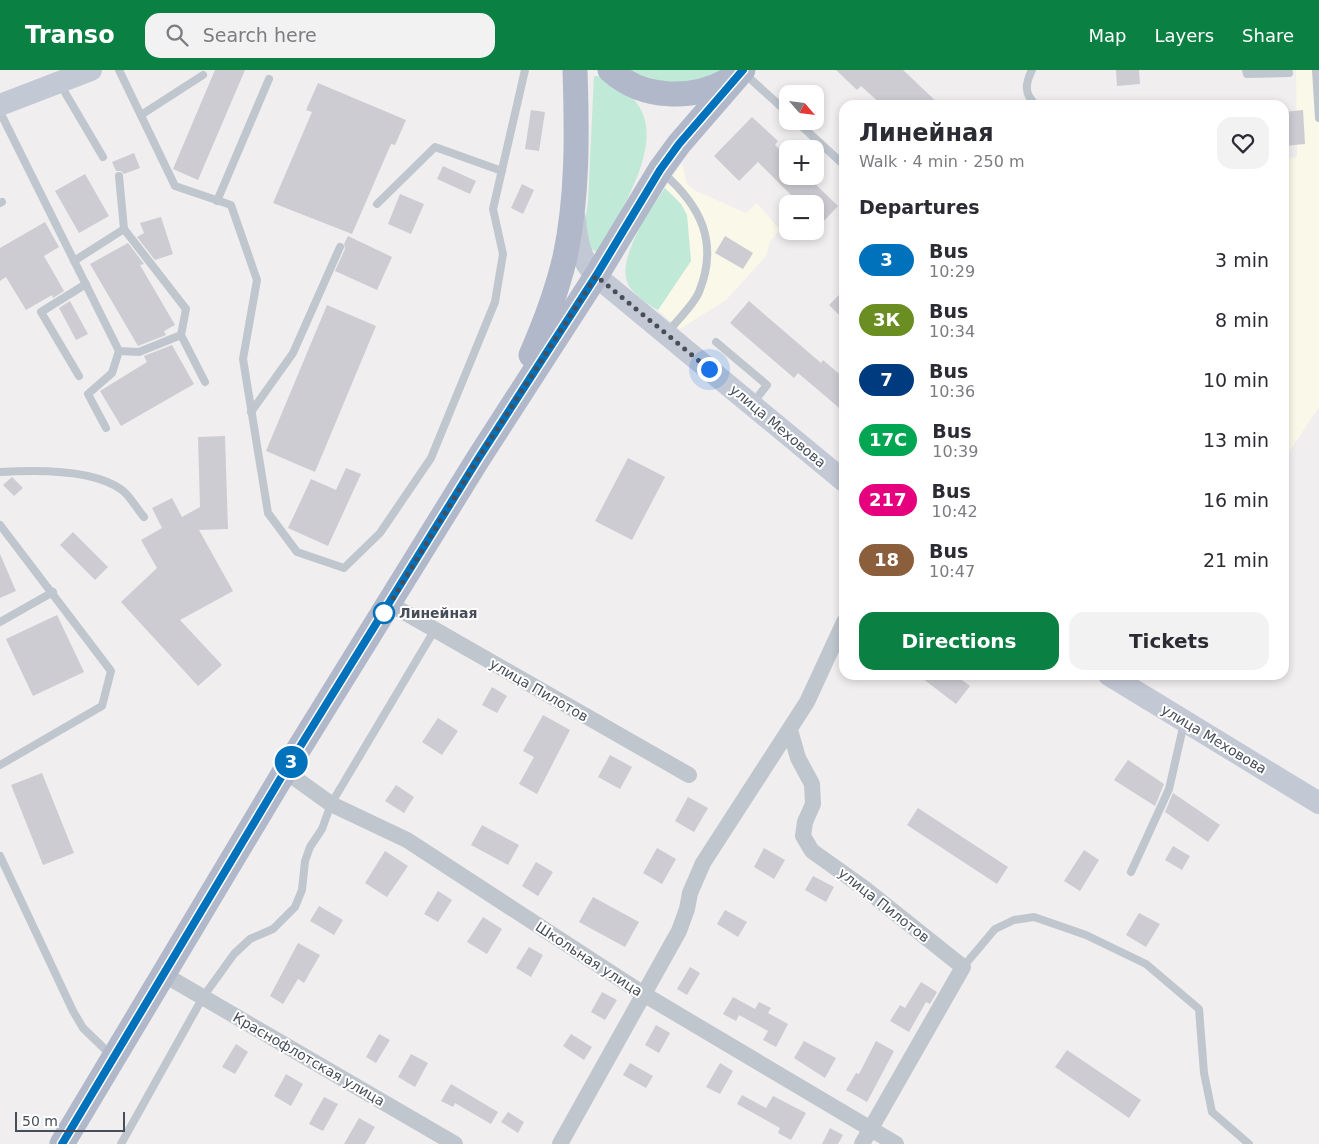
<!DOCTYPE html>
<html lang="en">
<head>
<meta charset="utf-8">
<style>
  :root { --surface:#fff; --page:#f2f2f3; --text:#2b2b33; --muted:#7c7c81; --accent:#0b8043 }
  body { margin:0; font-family:"DejaVu Sans",sans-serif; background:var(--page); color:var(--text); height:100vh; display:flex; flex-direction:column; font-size:19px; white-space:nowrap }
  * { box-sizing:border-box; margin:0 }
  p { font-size:16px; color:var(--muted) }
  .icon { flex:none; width:28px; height:28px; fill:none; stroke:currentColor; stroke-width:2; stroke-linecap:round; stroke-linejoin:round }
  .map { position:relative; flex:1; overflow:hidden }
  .details { position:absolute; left:839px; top:30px; width:450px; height:580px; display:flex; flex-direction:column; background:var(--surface); border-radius:15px; box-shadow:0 2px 8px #0003 }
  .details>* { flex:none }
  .badge { padding:0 10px; border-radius:16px; font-size:18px; line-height:32px }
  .needle { width:32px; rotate:118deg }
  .tools { position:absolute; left:779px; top:15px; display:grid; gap:10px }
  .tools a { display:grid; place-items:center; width:45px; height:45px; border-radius:10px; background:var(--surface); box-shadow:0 2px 8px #0003; font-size:25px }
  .scale { position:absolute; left:15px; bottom:12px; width:110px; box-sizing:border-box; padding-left:5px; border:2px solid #484e59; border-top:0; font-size:14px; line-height:18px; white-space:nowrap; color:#484e59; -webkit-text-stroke:4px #fff; paint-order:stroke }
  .you { position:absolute; width:25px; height:25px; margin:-12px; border:4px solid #fff; border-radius:50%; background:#1a73e8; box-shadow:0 0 0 8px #1a73e833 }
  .map>.badge { position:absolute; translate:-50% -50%; box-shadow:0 0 0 2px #fff }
  h2 { padding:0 20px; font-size:19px; line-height:45px }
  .round { display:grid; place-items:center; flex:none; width:52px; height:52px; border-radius:15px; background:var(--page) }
  .overview { display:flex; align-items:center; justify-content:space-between; height:85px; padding:0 20px }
  h1 { font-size:24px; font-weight:700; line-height:38px }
  .primary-button { display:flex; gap:10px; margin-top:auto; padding:10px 20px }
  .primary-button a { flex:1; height:58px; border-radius:15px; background:var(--accent); color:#fff; font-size:20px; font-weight:700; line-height:58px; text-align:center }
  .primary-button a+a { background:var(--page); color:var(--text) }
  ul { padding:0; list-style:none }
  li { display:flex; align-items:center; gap:15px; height:60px; padding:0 20px }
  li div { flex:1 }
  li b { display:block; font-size:19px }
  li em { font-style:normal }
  li .badge { min-width:55px; font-weight:700; text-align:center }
  header { display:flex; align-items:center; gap:30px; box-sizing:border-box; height:70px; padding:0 25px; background:var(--accent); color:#fff }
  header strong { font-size:24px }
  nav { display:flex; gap:28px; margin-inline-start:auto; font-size:18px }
  .search { width:350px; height:45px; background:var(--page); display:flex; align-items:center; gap:12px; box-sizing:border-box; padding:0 18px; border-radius:15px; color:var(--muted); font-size:19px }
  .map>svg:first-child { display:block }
  .commercial { fill:#f9f8e9 }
  .green { fill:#c1e9d8 }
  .building { fill:#ccccd2 }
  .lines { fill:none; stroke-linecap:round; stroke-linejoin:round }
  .lane { stroke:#c0c6ce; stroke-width:8 }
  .street { stroke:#c0c6ce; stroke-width:16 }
  .secondary { stroke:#c3c8d5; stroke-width:22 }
  .primary { stroke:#b1b8ca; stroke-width:25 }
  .line-casing { stroke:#fff; stroke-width:11 }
  .line { stroke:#0072bc; stroke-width:8 }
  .walk { stroke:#484e59; stroke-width:5; stroke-dasharray:0 9 }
  .stop-dot { fill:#fff; stroke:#0072bc; stroke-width:2.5 }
  .labels { text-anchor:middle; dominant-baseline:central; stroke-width:4; stroke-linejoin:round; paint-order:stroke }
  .street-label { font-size:14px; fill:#484e59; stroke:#fff }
  .stop-label { font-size:14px; font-weight:bold; fill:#484e59; stroke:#fff; text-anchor:start }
</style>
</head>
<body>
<header>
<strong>Transo</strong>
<div class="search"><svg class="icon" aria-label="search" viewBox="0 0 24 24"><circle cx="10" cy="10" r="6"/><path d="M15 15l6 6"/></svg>Search here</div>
<nav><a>Map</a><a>Layers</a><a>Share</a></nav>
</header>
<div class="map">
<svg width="1319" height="1074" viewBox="0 0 1319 1074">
  <rect width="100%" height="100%" fill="#f0eeee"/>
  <g class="commercial">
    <path d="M1296 0H1319V337L1284 390V118L1287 117 1289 88 1297 87Z"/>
    <path d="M682 93 687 114 694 120 746 143 757 133 780 160 770 172 766 186 726 230 680 259 658 240 691 191 687 145 681 134 665 118Z"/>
  </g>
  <g class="green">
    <path d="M628 0H724C683 16 669 17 628 0Z"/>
    <path d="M594 6C607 6 614 13 624 21 677 58 623 134 603 176L597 182 587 177 583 165 588 132Z"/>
    <path d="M665 118 681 134 687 145 691 191 658 240C648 235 635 225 629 216 614 191 651 138 665 118Z"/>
  </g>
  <g class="building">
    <path d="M215 0H245L198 110 173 99Z"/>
    <path d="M836 0H903L940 35H882L861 16 857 20Z"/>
    <path d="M1116 0H1139L1140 14 1117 16Z"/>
    <path d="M318 13 406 50 395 75 391 74 352 164 273 133 312 42 306 40Z"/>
    <path d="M531 40 545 42 539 81 525 79Z"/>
    <path d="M1303 40 1305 74 1284 76V42Z"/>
    <path d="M752 47 778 71 775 75 788 87V106H807L838 136 821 154 815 148V134H800L758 92 739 111 714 86Z"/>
    <path d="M134 83 140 98 124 104 121 101H116L112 92Z"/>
    <path d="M443 96 476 111 470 124 437 109Z"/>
    <path d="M85 104 109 146 79 163 55 121Z"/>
    <path d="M522 114 534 120 523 144 511 138Z"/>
    <path d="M400 124 424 134 411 164 388 154Z"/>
    <path d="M161 147 173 184 155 190 137 167 144 163 140 153Z"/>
    <path d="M45 152 59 177 44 186 64 221 53 228 52 225 26 240 6 207 0 211V178Z"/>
    <path d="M348 166 392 187 377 220 335 201 345 179 344 174Z"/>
    <path d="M725 166 753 183 743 199 715 183Z"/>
    <path d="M128 173 144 194 140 195 175 255 164 261 166 265 138 276 90 194Z"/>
    <path d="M844 220V250L829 235Z"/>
    <path d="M70 231 88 264 76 270 59 238Z"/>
    <path d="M749 231 821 293 823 290 844 308V342L798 303 794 308 730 253Z"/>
    <path d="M327 235 376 256 315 402 266 381Z"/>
    <path d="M172 275 194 314 121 356 100 321 147 292 144 286Z"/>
    <path d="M225 366 228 459 199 460 233 521 180 550 222 595 198 616 121 532 157 498 141 470 162 458 152 438 172 428 182 447 200 437 198 367Z"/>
    <path d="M628 388 665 407 632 470 595 451Z"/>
    <path d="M346 398 361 404 328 476 288 458 311 409 336 420Z"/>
    <path d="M12 407 23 418 14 426 3 415Z"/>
    <path d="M73 462 108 497 95 510 60 475Z"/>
    <path d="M0 484 16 521 0 528Z"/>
    <path d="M57 545 84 602 33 626 6 569Z"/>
    <path d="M918 605H955L970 616 956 634Z"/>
    <path d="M492 617 507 626 497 643 482 635Z"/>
    <path d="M543 645 570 660 537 724 519 714 534 687 523 681Z"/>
    <path d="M438 648 458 661 442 685 422 672Z"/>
    <path d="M610 685 632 697 620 719 598 707Z"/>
    <path d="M1128 690 1164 714 1155 736 1114 710Z"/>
    <path d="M42 703 74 783 43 795 11 715Z"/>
    <path d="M396 715 414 727 404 743 385 731Z"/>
    <path d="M1173 723 1220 755 1208 772 1165 742Z"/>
    <path d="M688 727 708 738 694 762 675 751Z"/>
    <path d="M918 738 1008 797 997 814 907 755Z"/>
    <path d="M482 755 519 775 508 795 471 775Z"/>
    <path d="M1173 776 1190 786 1182 800 1165 790Z"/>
    <path d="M657 778 676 789 662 814 643 803Z"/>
    <path d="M764 778 785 790 774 809 754 797Z"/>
    <path d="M1084 780 1099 790 1080 821 1064 811Z"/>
    <path d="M385 781 408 796 387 827 365 813Z"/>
    <path d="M536 792 553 802 538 826 522 816Z"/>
    <path d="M813 806 834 817 826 832 805 820Z"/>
    <path d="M438 821 452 830 438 852 424 844Z"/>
    <path d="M593 827 639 852 625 877 579 852Z"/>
    <path d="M319 836 343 850 334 865 310 851Z"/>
    <path d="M725 840 747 852 738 867 717 854Z"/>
    <path d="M1139 843 1160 854 1146 877 1126 865Z"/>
    <path d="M483 847 502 859 487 884 467 872Z"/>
    <path d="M298 873 320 885 304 913 298 909 283 934 270 926Z"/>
    <path d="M529 877 543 885 531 907 516 898Z"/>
    <path d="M690 897 700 903 687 925 677 919Z"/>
    <path d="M921 912 937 922 930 934 926 932 909 962 890 951 900 935 905 938Z"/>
    <path d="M602 922 617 930 605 950 591 942Z"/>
    <path d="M733 927 755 939 759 932 771 938 768 943 788 954 776 977 763 970 768 961 739 945 736 951 723 944Z"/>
    <path d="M656 955 670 963 659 983 645 975Z"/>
    <path d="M379 964 390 970 376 993 366 987Z"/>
    <path d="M571 964 592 977 584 990 563 976Z"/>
    <path d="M804 971 836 988 825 1008 794 988Z"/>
    <path d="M876 971 894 981 867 1032 846 1020 856 1003 859 1004Z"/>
    <path d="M236 974 248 982 235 1004 222 997Z"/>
    <path d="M1067 980 1141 1030 1129 1048 1055 997Z"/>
    <path d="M411 984 428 993 415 1017 398 1007Z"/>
    <path d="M630 993 653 1006 646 1018 623 1005Z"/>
    <path d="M720 993 733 1001 720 1024 706 1017Z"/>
    <path d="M286 1004 303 1014 291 1036 274 1026Z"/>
    <path d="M451 1014 498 1042 491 1054 455 1033 453 1037 441 1031Z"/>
    <path d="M742 1025 766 1038 773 1026 806 1043 791 1070 778 1063 780 1058 737 1034Z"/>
    <path d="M324 1027 338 1034 323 1061 309 1054Z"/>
    <path d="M508 1042 524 1052 518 1063 501 1052Z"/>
    <path d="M359 1048 375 1057 365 1074H344Z"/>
    <path d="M830 1058 843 1065 838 1074H822Z"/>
  </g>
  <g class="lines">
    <g class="lane">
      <path d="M119 0 175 116 231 135 257 210 243 289 268 443 297 482 344 498 380 463 431 388 495 232 503 184 493 139 525 0"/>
      <path d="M1032 0C1025 14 1024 24 1036 35"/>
      <path d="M1246 0 1247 4 1289 3"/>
      <path d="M1316 0 1319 48"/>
      <path d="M745 4 788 43"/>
      <path d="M60 14 103 87"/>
      <path d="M0 42 119 281 139 282 181 265"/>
      <path d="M141 45 203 5"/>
      <path d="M796 51 844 95"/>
      <path d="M663 103C701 136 719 173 699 222 693 236 677 250 668 262"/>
      <path d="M119 106 124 159"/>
      <path d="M217 131 269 9"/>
      <path d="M0 133 2 132"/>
      <path d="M377 134 435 77 502 101"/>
      <path d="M74 191 124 159 186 239 181 265 205 312"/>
      <path d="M716 272 767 315 753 333"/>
      <path d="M79 306 41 242 86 214"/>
      <path d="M251 342 293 283 340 177"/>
      <path d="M106 358 88 324 112 303 119 281"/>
      <path d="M0 402C33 400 94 399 122 420 130 426 137 439 144 447"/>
      <path d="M0 455 111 601 102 636 0 695"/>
      <path d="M0 552 53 522"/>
      <path d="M0 786 73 941 83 958 112 986"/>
      <path d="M1131 802 1169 719 1184 653"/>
      <path d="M963 897 995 859 1014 850 1034 847 1086 865 1146 894 1199 939 1204 1003 1212 1042 1249 1074"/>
      <path d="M121 1074 203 927 234 884 250 869 273 859 295 837 302 820 305 791 310 777 322 759 331 734 434 561"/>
    </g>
    <g class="street">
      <path d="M390 534 689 705"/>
      <path d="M790 660 798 688 812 714 813 734 805 752 803 766 812 781 864 818 963 897 862 1074"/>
      <path d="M285 701 331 734 407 770 645 925 896 1074"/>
      <path d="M163 904 455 1074"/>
      <path d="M560 1074 679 861 687 839 690 823 703 793 807 632 844 552"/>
    </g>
    <g class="secondary">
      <path d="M0 35 91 0"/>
      <path d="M575 149C577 172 580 189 596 206L844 411"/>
      <path d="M1109 605 1319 733"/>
    </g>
    <g class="primary">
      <path d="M610 0C643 30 694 31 732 8"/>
      <path d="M531 285C545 253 557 221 565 187 578 127 577 62 575 0"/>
      <path d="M62 1074 285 701 478 389 596 206 660 100 679 74 743 0"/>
    </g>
  </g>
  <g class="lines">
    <defs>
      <path id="line" d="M62 1074 285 701 478 389 596 206 660 100 679 74 743 0"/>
    </defs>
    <use href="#line" class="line-casing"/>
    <use href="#line" class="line"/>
    <path class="walk" d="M384 543 478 389 596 206 709 299"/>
  </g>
  <circle class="stop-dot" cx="384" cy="543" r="10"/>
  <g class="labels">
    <g class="street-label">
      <text transform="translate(778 356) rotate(40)">улица Меховова</text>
      <text transform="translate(539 620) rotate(30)">улица Пилотов</text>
      <text transform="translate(1214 669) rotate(31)">улица Меховова</text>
      <text transform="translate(884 835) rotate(38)">улица Пилотов</text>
      <text transform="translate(589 889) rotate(33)">Школьная улица</text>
      <text transform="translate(309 989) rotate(30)">Краснофлотская улица</text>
    </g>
    <g class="stop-label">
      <text x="399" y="543">Линейная</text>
    </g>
  </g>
</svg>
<div class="tools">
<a><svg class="needle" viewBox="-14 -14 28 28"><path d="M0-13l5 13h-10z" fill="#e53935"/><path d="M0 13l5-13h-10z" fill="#7c7c81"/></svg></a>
<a>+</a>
<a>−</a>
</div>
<div class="scale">50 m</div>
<div class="you" style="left:709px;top:299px"></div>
<b class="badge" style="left:291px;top:692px;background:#0072bc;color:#fff">3</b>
<section class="details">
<div class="overview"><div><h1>Линейная</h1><p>Walk · 4 min · 250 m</p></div><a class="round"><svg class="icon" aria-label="heart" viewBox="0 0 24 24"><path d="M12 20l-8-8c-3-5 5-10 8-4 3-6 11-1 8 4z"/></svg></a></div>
<h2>Departures</h2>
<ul>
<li><span class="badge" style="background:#0072bc;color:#fff">3</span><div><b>Bus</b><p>10:29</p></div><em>3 min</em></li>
<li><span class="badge" style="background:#6b8e23;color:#fff">3К</span><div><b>Bus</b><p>10:34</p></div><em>8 min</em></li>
<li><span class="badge" style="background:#003b80;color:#fff">7</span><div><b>Bus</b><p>10:36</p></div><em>10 min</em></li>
<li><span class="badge" style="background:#00a651;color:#fff">17С</span><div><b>Bus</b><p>10:39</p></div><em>13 min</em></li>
<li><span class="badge" style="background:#e6007e;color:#fff">217</span><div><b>Bus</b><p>10:42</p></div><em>16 min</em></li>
<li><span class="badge" style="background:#8b5e3c;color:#fff">18</span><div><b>Bus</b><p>10:47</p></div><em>21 min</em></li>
</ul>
<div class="primary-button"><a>Directions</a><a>Tickets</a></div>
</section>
</div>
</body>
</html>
